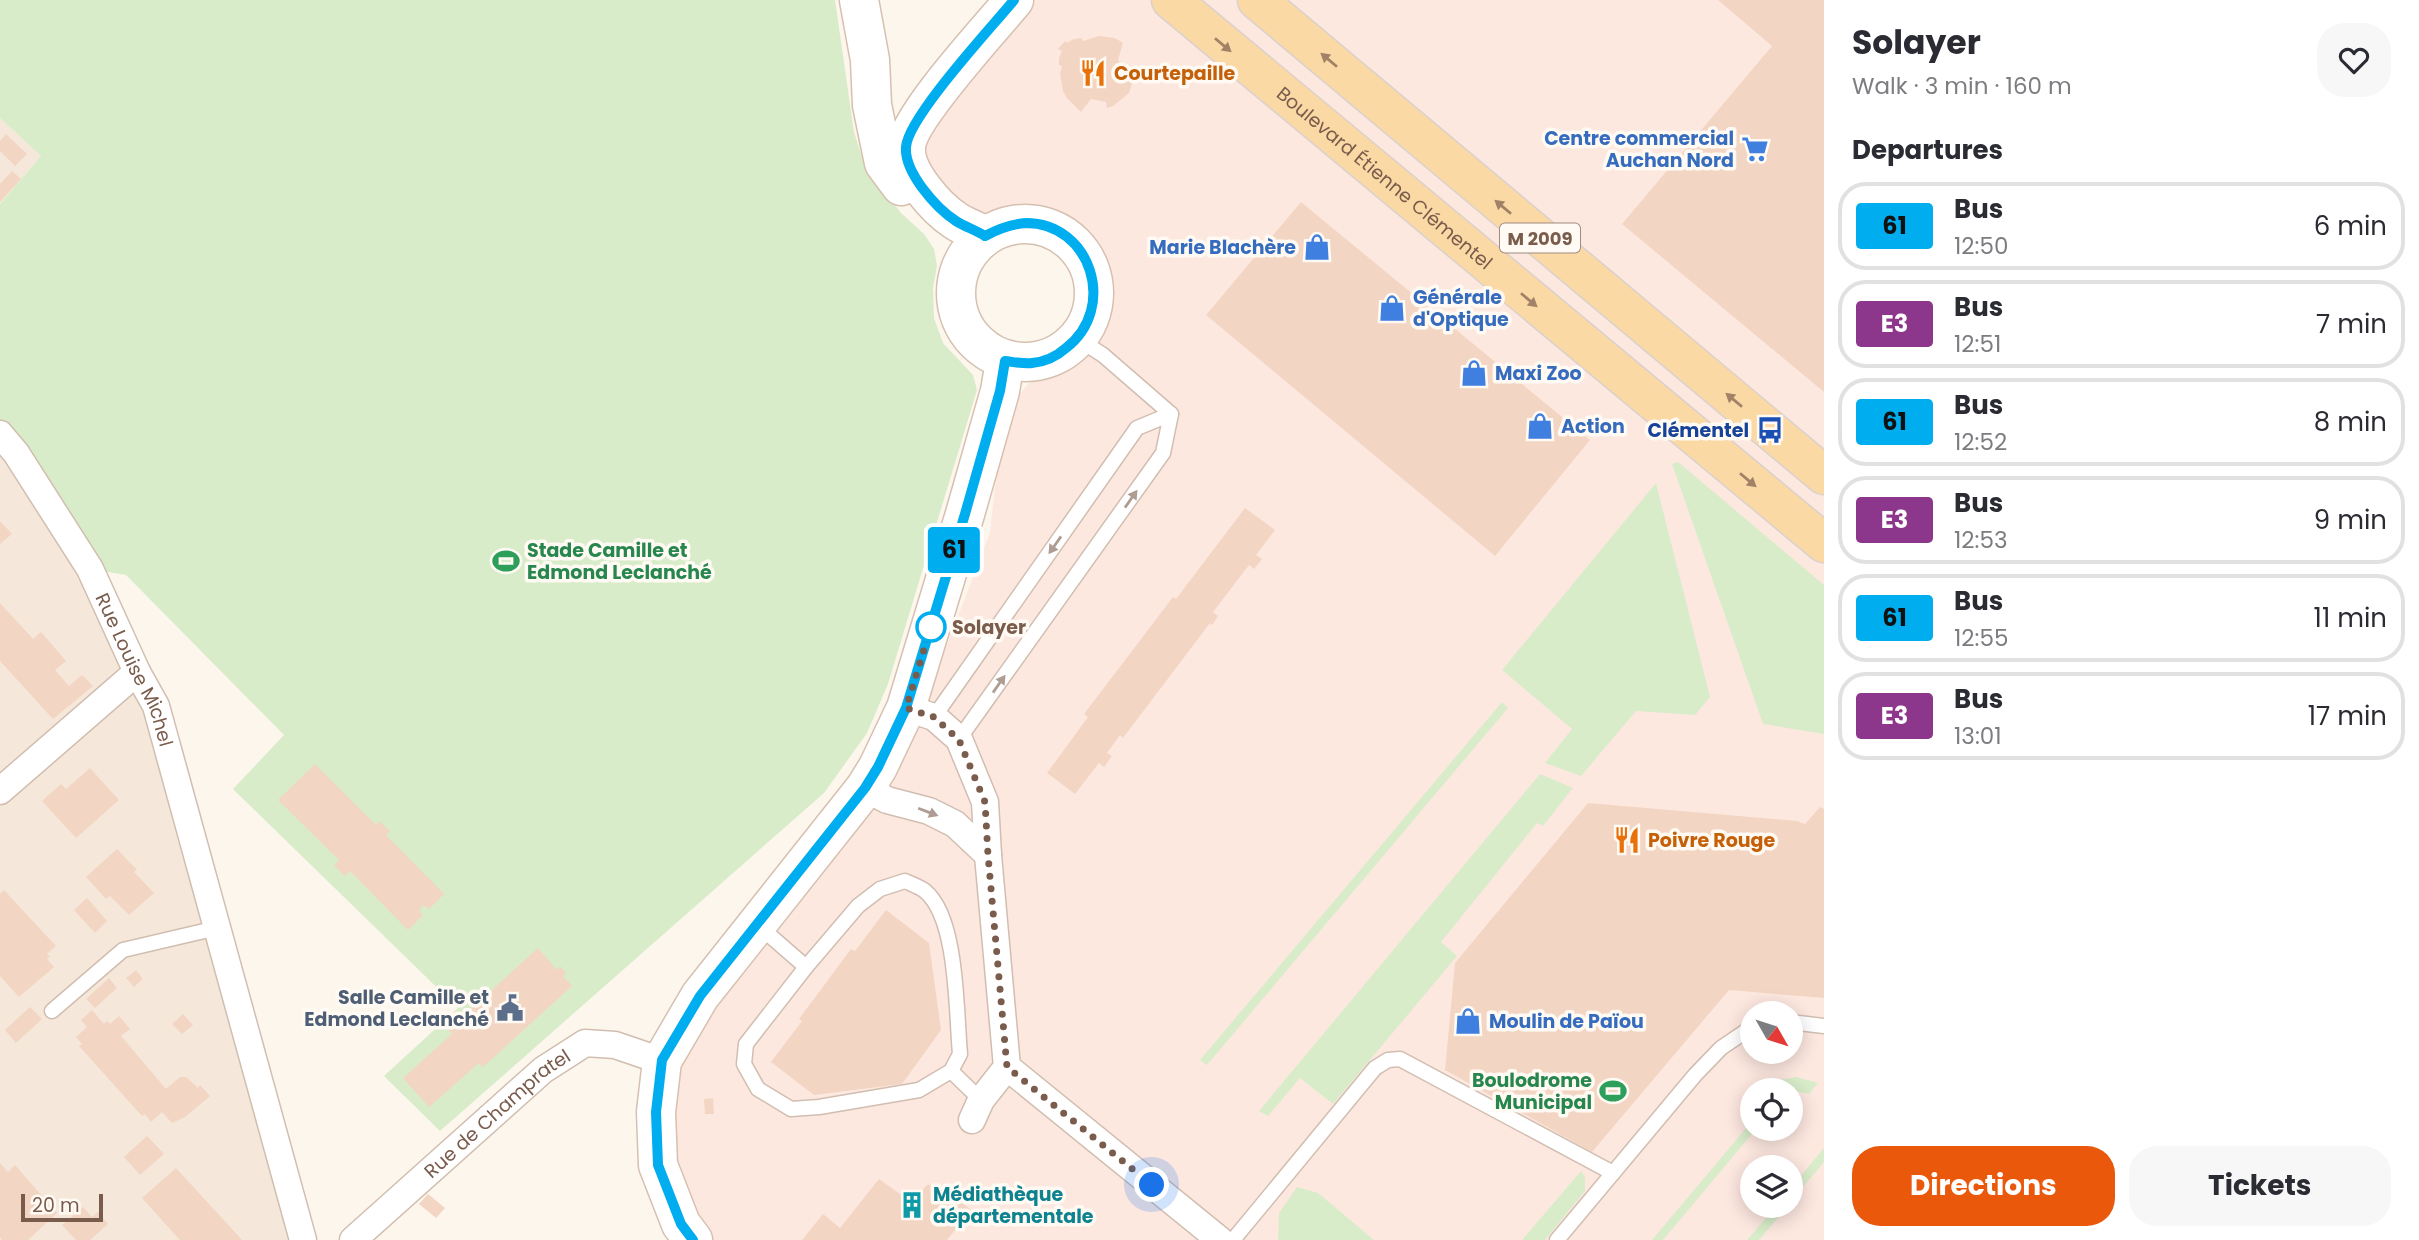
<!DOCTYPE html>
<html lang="en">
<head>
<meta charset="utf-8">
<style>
  :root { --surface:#fff; --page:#f7f7f7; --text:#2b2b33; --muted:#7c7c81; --line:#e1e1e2; --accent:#ea580c }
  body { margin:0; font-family:Poppins,sans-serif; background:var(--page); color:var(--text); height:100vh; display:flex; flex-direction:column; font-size:26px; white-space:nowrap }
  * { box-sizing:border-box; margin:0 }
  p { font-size:23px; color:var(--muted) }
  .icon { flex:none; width:38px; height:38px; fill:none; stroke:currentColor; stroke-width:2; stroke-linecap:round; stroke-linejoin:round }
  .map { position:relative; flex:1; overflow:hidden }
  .panel { display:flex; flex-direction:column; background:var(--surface); width:595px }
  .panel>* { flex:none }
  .badge { padding:0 14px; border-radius:5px; font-size:24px; line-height:46px }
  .needle { width:46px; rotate:129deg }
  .fabs { position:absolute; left:1740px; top:1001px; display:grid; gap:14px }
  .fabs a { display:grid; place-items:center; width:63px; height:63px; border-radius:50%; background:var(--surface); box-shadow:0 4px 18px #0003; font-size:35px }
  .scale { position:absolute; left:21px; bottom:18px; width:82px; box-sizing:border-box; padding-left:7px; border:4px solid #7a5c4d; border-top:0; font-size:19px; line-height:24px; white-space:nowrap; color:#7a5c4d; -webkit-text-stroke:5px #fffaf3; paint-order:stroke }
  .you { position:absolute; width:35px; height:35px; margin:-18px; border:5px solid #fff; border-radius:50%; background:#1a73e8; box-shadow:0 0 0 10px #1a73e833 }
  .map>.badge { position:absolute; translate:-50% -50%; box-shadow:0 0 0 4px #fff }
  h2 { padding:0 28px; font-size:26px; line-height:63px }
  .round { display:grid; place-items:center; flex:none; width:74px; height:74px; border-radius:28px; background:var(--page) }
  .headline { display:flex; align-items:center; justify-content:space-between; height:119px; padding:0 28px }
  h1 { font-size:33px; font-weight:700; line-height:52px }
  .cta { display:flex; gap:14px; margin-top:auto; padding:14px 28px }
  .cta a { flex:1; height:80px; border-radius:28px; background:var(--accent); color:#fff; font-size:28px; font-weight:700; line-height:80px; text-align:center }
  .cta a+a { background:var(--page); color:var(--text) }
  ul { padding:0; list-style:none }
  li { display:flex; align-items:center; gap:21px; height:88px; margin:0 14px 10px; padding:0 14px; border:4px solid var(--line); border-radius:28px }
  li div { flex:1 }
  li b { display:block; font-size:26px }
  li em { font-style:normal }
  li .badge { min-width:77px; font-weight:700; text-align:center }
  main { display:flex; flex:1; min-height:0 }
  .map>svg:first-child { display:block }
  .residential { fill:#f5e8da }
  .commercial { fill:#fde8e0; fill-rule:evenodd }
  .green { fill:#d8ecc9 }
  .building { fill:#f3d5c3 }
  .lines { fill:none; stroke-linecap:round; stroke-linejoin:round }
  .lane-casing { stroke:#d1beb0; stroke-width:17 }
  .street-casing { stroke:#d1beb0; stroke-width:29 }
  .secondary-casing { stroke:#d6c0b0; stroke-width:41 }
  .primary-casing { stroke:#dad1cd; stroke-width:41 }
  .lane { stroke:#fff; stroke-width:14 }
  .street { stroke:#fff; stroke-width:26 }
  .secondary { stroke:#fff; stroke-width:38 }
  .primary { stroke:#fbd9a5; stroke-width:38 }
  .oneway { fill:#a18267 }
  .oneway2 { fill:#af9d94 }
  .line-casing { stroke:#fff; stroke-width:16 }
  .line { stroke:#00adef; stroke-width:10 }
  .walk { stroke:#7a5c4d; stroke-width:7; stroke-dasharray:0 12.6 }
  .stop-dot { fill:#fff; stroke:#00adef; stroke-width:3.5 }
  .labels { text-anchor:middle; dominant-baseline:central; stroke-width:7; stroke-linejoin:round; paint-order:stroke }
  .shield { fill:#fffaf3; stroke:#a28b7f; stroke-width:2 }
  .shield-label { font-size:18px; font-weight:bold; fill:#7a5c4d }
  .food-label { font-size:19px; font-weight:bold; fill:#c56008; stroke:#fffaf3; text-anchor:start }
  .shop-label { font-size:19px; font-weight:bold; fill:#366cbe; stroke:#fffaf3; text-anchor:start }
  .street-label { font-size:19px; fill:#7a5c4d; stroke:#fffaf3 }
  .transit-label { font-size:19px; font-weight:bold; fill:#164399; stroke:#fffaf3; text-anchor:end }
  .leisure-label { font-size:19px; font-weight:bold; fill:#27864d; stroke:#fffaf3; text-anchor:start }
  .stop-label { font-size:19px; font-weight:bold; fill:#7a5c4d; stroke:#fffaf3; text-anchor:start }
  .service-label { font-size:19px; font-weight:bold; fill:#4e5e75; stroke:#fffaf3; text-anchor:end }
  .culture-label { font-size:19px; font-weight:bold; fill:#0d838f; stroke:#fffaf3; text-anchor:start }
</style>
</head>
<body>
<main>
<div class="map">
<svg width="1824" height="1240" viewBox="0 0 1824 1240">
  <rect width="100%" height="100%" fill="#fdf6ec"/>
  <g class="residential">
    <path d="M0 118 41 156 0 204Z"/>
    <path d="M0 433 137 669 299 1240H0Z"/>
  </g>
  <path class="commercial" d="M1029 0H1824V1240H693L656 1112 756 923 902 761 990 533 998 458 1014 401 1028 384 1062 369 1080 356 1101 324 1107 294 1102 259 1081 235 1047 215 1013 213 977 222 953 212 919 142ZM1752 1013H1790V1052H1752ZM1752 1090H1790V1129H1752ZM1752 1167H1790V1206H1752Z"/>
  <g class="green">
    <path d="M0 0H835L854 132 864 163 901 213 924 234 934 249 937 266 933 288 934 318 943 343 973 375 977 390 888 684 867 733 824 793 440 1131 384 1076 458 1008 233 789 284 735 126 575 90 569 0 434V204L41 156 0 118Z"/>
    <path d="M1678 462 1824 585V734L1763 724 1672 464Z"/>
    <path d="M1656 483 1710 697 1695 715 1636 711 1581 776 1545 763 1572 729 1502 670Z"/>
    <path d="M1502 702 1508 708 1207 1065 1200 1060Z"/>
    <path d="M1540 774 1573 788 1543 826 1537 823 1441 942 1457 956 1333 1104 1300 1078 1268 1116 1259 1111Z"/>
    <path d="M1796 1077 1818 1083 1809 1094 1790 1090 1755 1089 1773 1081Z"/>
    <path d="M1752 1121V1129H1756L1663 1240H1652Z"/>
    <path d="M1824 1148V1162L1790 1202V1189Z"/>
    <path d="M1581 1171 1585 1177V1191L1545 1240H1522Z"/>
    <path d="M1297 1187 1318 1193 1374 1240H1278L1279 1213Z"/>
    <path d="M1776 1206H1788L1759 1240H1747Z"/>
  </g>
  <g class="building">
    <path d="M1718 0H1824V392L1622 224 1772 46Z"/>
    <path d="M1099 36 1115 38 1123 43 1118 60 1125 68 1127 76 1133 77 1132 83 1129 93 1113 106 1107 108 1106 102 1091 99 1081 112 1067 98 1063 91 1060 74 1062 66 1059 65V58L1062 51 1058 49 1065 41 1067 43 1074 39 1081 38 1083 41Z"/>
    <path d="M6 134 27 154 15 166 0 151V141Z"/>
    <path d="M12 171 21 179 0 202V184Z"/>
    <path d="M1301 202 1590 440 1495 556 1206 315Z"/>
    <path d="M1245 508 1275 530 1256 555 1262 559 1254 569 1249 565 1213 612 1218 616 1212 625 1210 623 1123 738 1120 735 1107 753 1112 756 1104 767 1099 763 1075 794 1047 773 1088 717 1084 714 1173 597 1176 599Z"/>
    <path d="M0 521 12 534 0 544Z"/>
    <path d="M0 603 33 639 41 632 66 661 55 670 69 686 82 675 93 686 53 719 0 661Z"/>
    <path d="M315 764 376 825 379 821 390 831 386 835 444 894 429 909 424 905 419 910 423 915 408 930 350 871 345 876 334 865 339 860 278 800Z"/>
    <path d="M90 768 119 800 76 838 42 801 61 784 66 789Z"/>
    <path d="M1588 803 1797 821 1805 824 1820 807 1824 809V998L1729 990 1592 1152 1445 1070 1455 963Z"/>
    <path d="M117 849 137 870 134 872 154 893 129 915 110 896 106 899 86 877Z"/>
    <path d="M4 890 56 946 47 954 50 956 47 959 54 967 19 997 0 976V894Z"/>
    <path d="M87 898 107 921 95 933 74 910Z"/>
    <path d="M886 910 929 943 941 1030 902 1084 814 1095 771 1062 802 1021 799 1019 851 949 855 951Z"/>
    <path d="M538 948 557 970 560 966 566 973 563 976 572 986 483 1067 479 1063 429 1107 403 1078 452 1034 448 1030Z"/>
    <path d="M136 970 143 979 134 987 126 978Z"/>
    <path d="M109 978 117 988 95 1008 86 999Z"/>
    <path d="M30 1007 42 1019 16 1043 5 1030Z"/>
    <path d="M92 1010 104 1024 107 1021 110 1024 119 1016 130 1029 121 1036 166 1089 180 1077H186L198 1088 200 1085 210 1096 185 1117 172 1123 162 1112 151 1122 145 1114 142 1116 79 1046 82 1044 76 1037 87 1027 81 1020Z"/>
    <path d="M183 1014 193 1025 182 1034 172 1024Z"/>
    <path d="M713 1098 714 1114H705L704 1099Z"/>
    <path d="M147 1136 164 1154 140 1175 124 1157Z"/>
    <path d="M0 1163 8 1172 15 1165 57 1213 28 1240H2L0 1237Z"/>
    <path d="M176 1168 242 1240H180L142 1198Z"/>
    <path d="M879 1179 900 1194 904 1191 914 1200 927 1185 939 1184 971 1210 947 1240H802L823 1214 840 1228Z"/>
    <path d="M428 1194 445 1208 436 1218 419 1204Z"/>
    <path d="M83 1207 92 1217 98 1212 108 1224 90 1240H76L62 1225Z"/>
  </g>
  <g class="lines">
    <defs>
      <g id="lane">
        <path d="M1078 339 1103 355 1171 414"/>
        <path d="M934 717 1137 428 1171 414 1163 453 959 739"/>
        <path d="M905 881C911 884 920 887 925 891 958 918 956 1012 960 1054L951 1071 919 1090 819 1107 791 1109 758 1089 744 1064 746 1044 806 967 858 906 880 889Z"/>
        <path d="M759 926 806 967"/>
        <path d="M52 1011 123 950 217 928"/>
        <path d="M1790 1022 1824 1026"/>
        <path d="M951 1071 981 1100"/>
        <path d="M1233 1240 1375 1068 1388 1060 1400 1059 1613 1173"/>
        <path d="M1557 1240 1695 1075 1721 1048 1752 1027"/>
      </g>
      <g id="street">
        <path id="s1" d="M0 434 16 453 90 569 137 672 156 706 303 1240"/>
        <path d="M906 708 934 717 959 739 985 802 988 855 1007 1067 981 1100 972 1120"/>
        <path d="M865 788 887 800 929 811 955 824 988 855"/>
        <path d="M0 791 137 672"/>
        <path d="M1007 1067 1220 1240"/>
        <path id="s2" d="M353 1240 543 1070 585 1043 615 1045 662 1061"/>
      </g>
      <g id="secondary">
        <path d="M859 0 870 60 872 105 884 163 901 186"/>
        <circle cx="1025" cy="293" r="69"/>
        <path d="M985 236C976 230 965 227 956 221 936 208 904 172 906 147 908 117 992 27 1014 0"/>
        <path d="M693 1240 681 1224 658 1165 656 1112 662 1061 700 996 865 788 878 767 906 708 965 514 1000 391 1005 361"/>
      </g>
      <g id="primary">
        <path id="s3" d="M1171 0 1824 543"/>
        <path d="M1257 0 1824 475"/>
      </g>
    </defs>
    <use href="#lane" class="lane-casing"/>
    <use href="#street" class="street-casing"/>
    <use href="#secondary" class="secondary-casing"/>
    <use href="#primary" class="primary-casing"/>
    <use href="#lane" class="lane"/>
    <use href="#street" class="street"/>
    <use href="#secondary" class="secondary"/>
    <use href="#primary" class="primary"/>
  </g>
  <defs><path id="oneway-solid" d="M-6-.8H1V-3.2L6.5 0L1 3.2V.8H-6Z" transform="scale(1.75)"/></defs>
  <g class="oneway">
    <use href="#oneway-solid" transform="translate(1223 45) rotate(40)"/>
    <use href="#oneway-solid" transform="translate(1329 60) rotate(-140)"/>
    <use href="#oneway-solid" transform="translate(1503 207) rotate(-140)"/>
    <use href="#oneway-solid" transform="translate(1529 300) rotate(40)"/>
    <use href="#oneway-solid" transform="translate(1734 400) rotate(-140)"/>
    <use href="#oneway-solid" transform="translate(1748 480) rotate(40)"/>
  </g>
  <g class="oneway2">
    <use href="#oneway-solid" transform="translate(1131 499) rotate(-55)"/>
    <use href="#oneway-solid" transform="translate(1055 545) rotate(125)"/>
    <use href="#oneway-solid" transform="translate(999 684) rotate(-55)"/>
    <use href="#oneway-solid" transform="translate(928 812) rotate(21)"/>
  </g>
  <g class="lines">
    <defs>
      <path id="line" d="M693 1240 681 1224 658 1165 656 1112 662 1060 700 996 865 788 878 767 906 708 965 514 1000 391 1005 361C1014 362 1024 364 1032 363 1044 362 1057 356 1066 348 1118 308 1091 223 1026 223 1011 224 998 229 985 236 976 230 965 227 956 221 936 208 904 172 906 147 908 117 992 27 1014 0"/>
    </defs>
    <use href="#line" class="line-casing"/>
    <use href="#line" class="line"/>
    <path class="walk" d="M931 627 906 708 934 717 959 740 985 802 988 855 1007 1067 1152 1185"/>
  </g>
  <defs>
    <symbol id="restaurant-bare" viewBox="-9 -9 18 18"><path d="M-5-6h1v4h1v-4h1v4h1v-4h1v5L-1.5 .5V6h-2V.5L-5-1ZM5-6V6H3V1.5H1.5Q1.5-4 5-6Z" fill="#e8710a" stroke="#fffaf3" stroke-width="2.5" paint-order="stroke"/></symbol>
    <symbol id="supermarket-bare" viewBox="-9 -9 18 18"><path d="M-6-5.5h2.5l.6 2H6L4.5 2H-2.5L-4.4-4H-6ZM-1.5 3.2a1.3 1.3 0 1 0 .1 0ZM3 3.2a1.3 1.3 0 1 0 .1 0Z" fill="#3f7fe0" stroke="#fffaf3" stroke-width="2.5" paint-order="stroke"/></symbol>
    <symbol id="shop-bare" viewBox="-9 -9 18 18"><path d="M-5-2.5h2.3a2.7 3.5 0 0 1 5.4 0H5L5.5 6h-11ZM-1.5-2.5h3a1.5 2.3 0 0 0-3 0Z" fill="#3f7fe0" stroke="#fffaf3" stroke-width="2.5" paint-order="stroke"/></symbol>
    <symbol id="bus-bare" viewBox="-9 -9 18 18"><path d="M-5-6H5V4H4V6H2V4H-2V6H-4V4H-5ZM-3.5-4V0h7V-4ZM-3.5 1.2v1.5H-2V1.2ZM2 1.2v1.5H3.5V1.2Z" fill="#1a4fb4" stroke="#fffaf3" stroke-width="2.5" paint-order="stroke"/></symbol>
    <symbol id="stadium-bare" viewBox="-9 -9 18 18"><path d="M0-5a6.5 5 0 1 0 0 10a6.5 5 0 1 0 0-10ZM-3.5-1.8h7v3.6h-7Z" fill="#2e9e5b" stroke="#fffaf3" stroke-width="2.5" paint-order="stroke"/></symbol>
    <symbol id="civic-bare" viewBox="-9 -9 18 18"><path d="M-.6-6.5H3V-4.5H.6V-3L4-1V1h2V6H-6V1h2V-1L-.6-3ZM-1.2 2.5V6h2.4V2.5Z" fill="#5c6f8a" stroke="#fffaf3" stroke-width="2.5" paint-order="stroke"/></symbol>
    <symbol id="building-bare" viewBox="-9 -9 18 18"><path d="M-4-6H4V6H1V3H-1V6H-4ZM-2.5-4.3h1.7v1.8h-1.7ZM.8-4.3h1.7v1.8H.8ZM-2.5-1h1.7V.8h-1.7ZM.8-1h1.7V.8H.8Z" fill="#0f9aa8" stroke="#fffaf3" stroke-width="2.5" paint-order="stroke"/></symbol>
  </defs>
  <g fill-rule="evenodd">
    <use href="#restaurant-bare" x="1074" y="54" width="38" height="38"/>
    <use href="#supermarket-bare" x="1736" y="130" width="38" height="38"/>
    <use href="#shop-bare" x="1298" y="228" width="38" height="38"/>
    <use href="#shop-bare" x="1373" y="289" width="38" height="38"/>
    <use href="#shop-bare" x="1455" y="354" width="38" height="38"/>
    <use href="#shop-bare" x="1521" y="407" width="38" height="38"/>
    <use href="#bus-bare" x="1751" y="411" width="38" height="38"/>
    <use href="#stadium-bare" x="487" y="542" width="38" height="38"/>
    <use href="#restaurant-bare" x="1608" y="821" width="38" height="38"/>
    <use href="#civic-bare" x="491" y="989" width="38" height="38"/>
    <use href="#shop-bare" x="1449" y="1002" width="38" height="38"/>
    <use href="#stadium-bare" x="1594" y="1072" width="38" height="38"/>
    <use href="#building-bare" x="893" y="1186" width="38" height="38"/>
  </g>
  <circle class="stop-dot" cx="931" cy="627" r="14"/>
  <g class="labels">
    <rect class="shield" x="1500" y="223.5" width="80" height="29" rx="5"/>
    <g class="shield-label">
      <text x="1540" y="238">M 2009</text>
    </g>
    <g class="food-label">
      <text x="1114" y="73">Courtepaille</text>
      <text x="1648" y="840">Poivre Rouge</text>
    </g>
    <g class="shop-label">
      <text x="1734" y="138" text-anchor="end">Centre commercial<tspan x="1734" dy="22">Auchan Nord</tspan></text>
      <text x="1296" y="247" text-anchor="end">Marie Blachère</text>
      <text x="1413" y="297">Générale<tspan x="1413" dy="22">d'Optique</tspan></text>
      <text x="1495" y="373">Maxi Zoo</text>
      <text x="1561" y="426">Action</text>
      <text x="1489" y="1021">Moulin de Païou</text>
    </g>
    <g class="street-label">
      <text stroke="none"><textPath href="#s3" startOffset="278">Boulevard Étienne Clémentel</textPath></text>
      <text stroke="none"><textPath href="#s1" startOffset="273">Rue Louise Michel</textPath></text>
      <text stroke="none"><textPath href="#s2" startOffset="192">Rue de Champratel</textPath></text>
    </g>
    <g class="transit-label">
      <text x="1749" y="430">Clémentel</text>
    </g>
    <g class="leisure-label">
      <text x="527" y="550">Stade Camille et<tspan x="527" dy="22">Edmond Leclanché</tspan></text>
      <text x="1592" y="1080" text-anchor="end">Boulodrome<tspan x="1592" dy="22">Municipal</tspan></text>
    </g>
    <g class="stop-label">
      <text x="952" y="627">Solayer</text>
    </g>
    <g class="service-label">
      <text x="489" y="997">Salle Camille et<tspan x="489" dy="22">Edmond Leclanché</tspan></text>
    </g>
    <g class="culture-label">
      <text x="933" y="1194">Médiathèque<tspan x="933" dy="22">départementale</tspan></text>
    </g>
  </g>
</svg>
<div class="fabs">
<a><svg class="needle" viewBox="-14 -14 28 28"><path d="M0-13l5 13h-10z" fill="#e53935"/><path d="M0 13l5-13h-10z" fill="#7c7c81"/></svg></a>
<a><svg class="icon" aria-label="locate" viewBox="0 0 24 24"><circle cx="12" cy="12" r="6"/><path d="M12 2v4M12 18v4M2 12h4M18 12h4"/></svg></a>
<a><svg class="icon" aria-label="layers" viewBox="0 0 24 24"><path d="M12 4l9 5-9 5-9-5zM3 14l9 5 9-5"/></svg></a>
</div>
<div class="scale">20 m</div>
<div class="you" style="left:1152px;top:1185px"></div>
<b class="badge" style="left:954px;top:550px;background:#00adef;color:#111">61</b>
</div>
<section class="panel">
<div class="headline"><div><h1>Solayer</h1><p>Walk · 3 min · 160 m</p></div><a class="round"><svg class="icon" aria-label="heart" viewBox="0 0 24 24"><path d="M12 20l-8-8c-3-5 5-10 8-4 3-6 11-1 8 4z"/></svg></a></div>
<h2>Departures</h2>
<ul>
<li><span class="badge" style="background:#00adef;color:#111">61</span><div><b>Bus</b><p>12:50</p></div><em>6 min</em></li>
<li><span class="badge" style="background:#8c368c;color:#fff">E3</span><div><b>Bus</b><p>12:51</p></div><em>7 min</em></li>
<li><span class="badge" style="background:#00adef;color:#111">61</span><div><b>Bus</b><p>12:52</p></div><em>8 min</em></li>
<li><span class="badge" style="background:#8c368c;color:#fff">E3</span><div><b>Bus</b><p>12:53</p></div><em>9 min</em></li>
<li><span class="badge" style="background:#00adef;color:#111">61</span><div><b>Bus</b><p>12:55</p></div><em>11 min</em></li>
<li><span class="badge" style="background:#8c368c;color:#fff">E3</span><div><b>Bus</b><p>13:01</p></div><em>17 min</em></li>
</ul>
<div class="cta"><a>Directions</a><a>Tickets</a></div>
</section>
</main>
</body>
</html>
